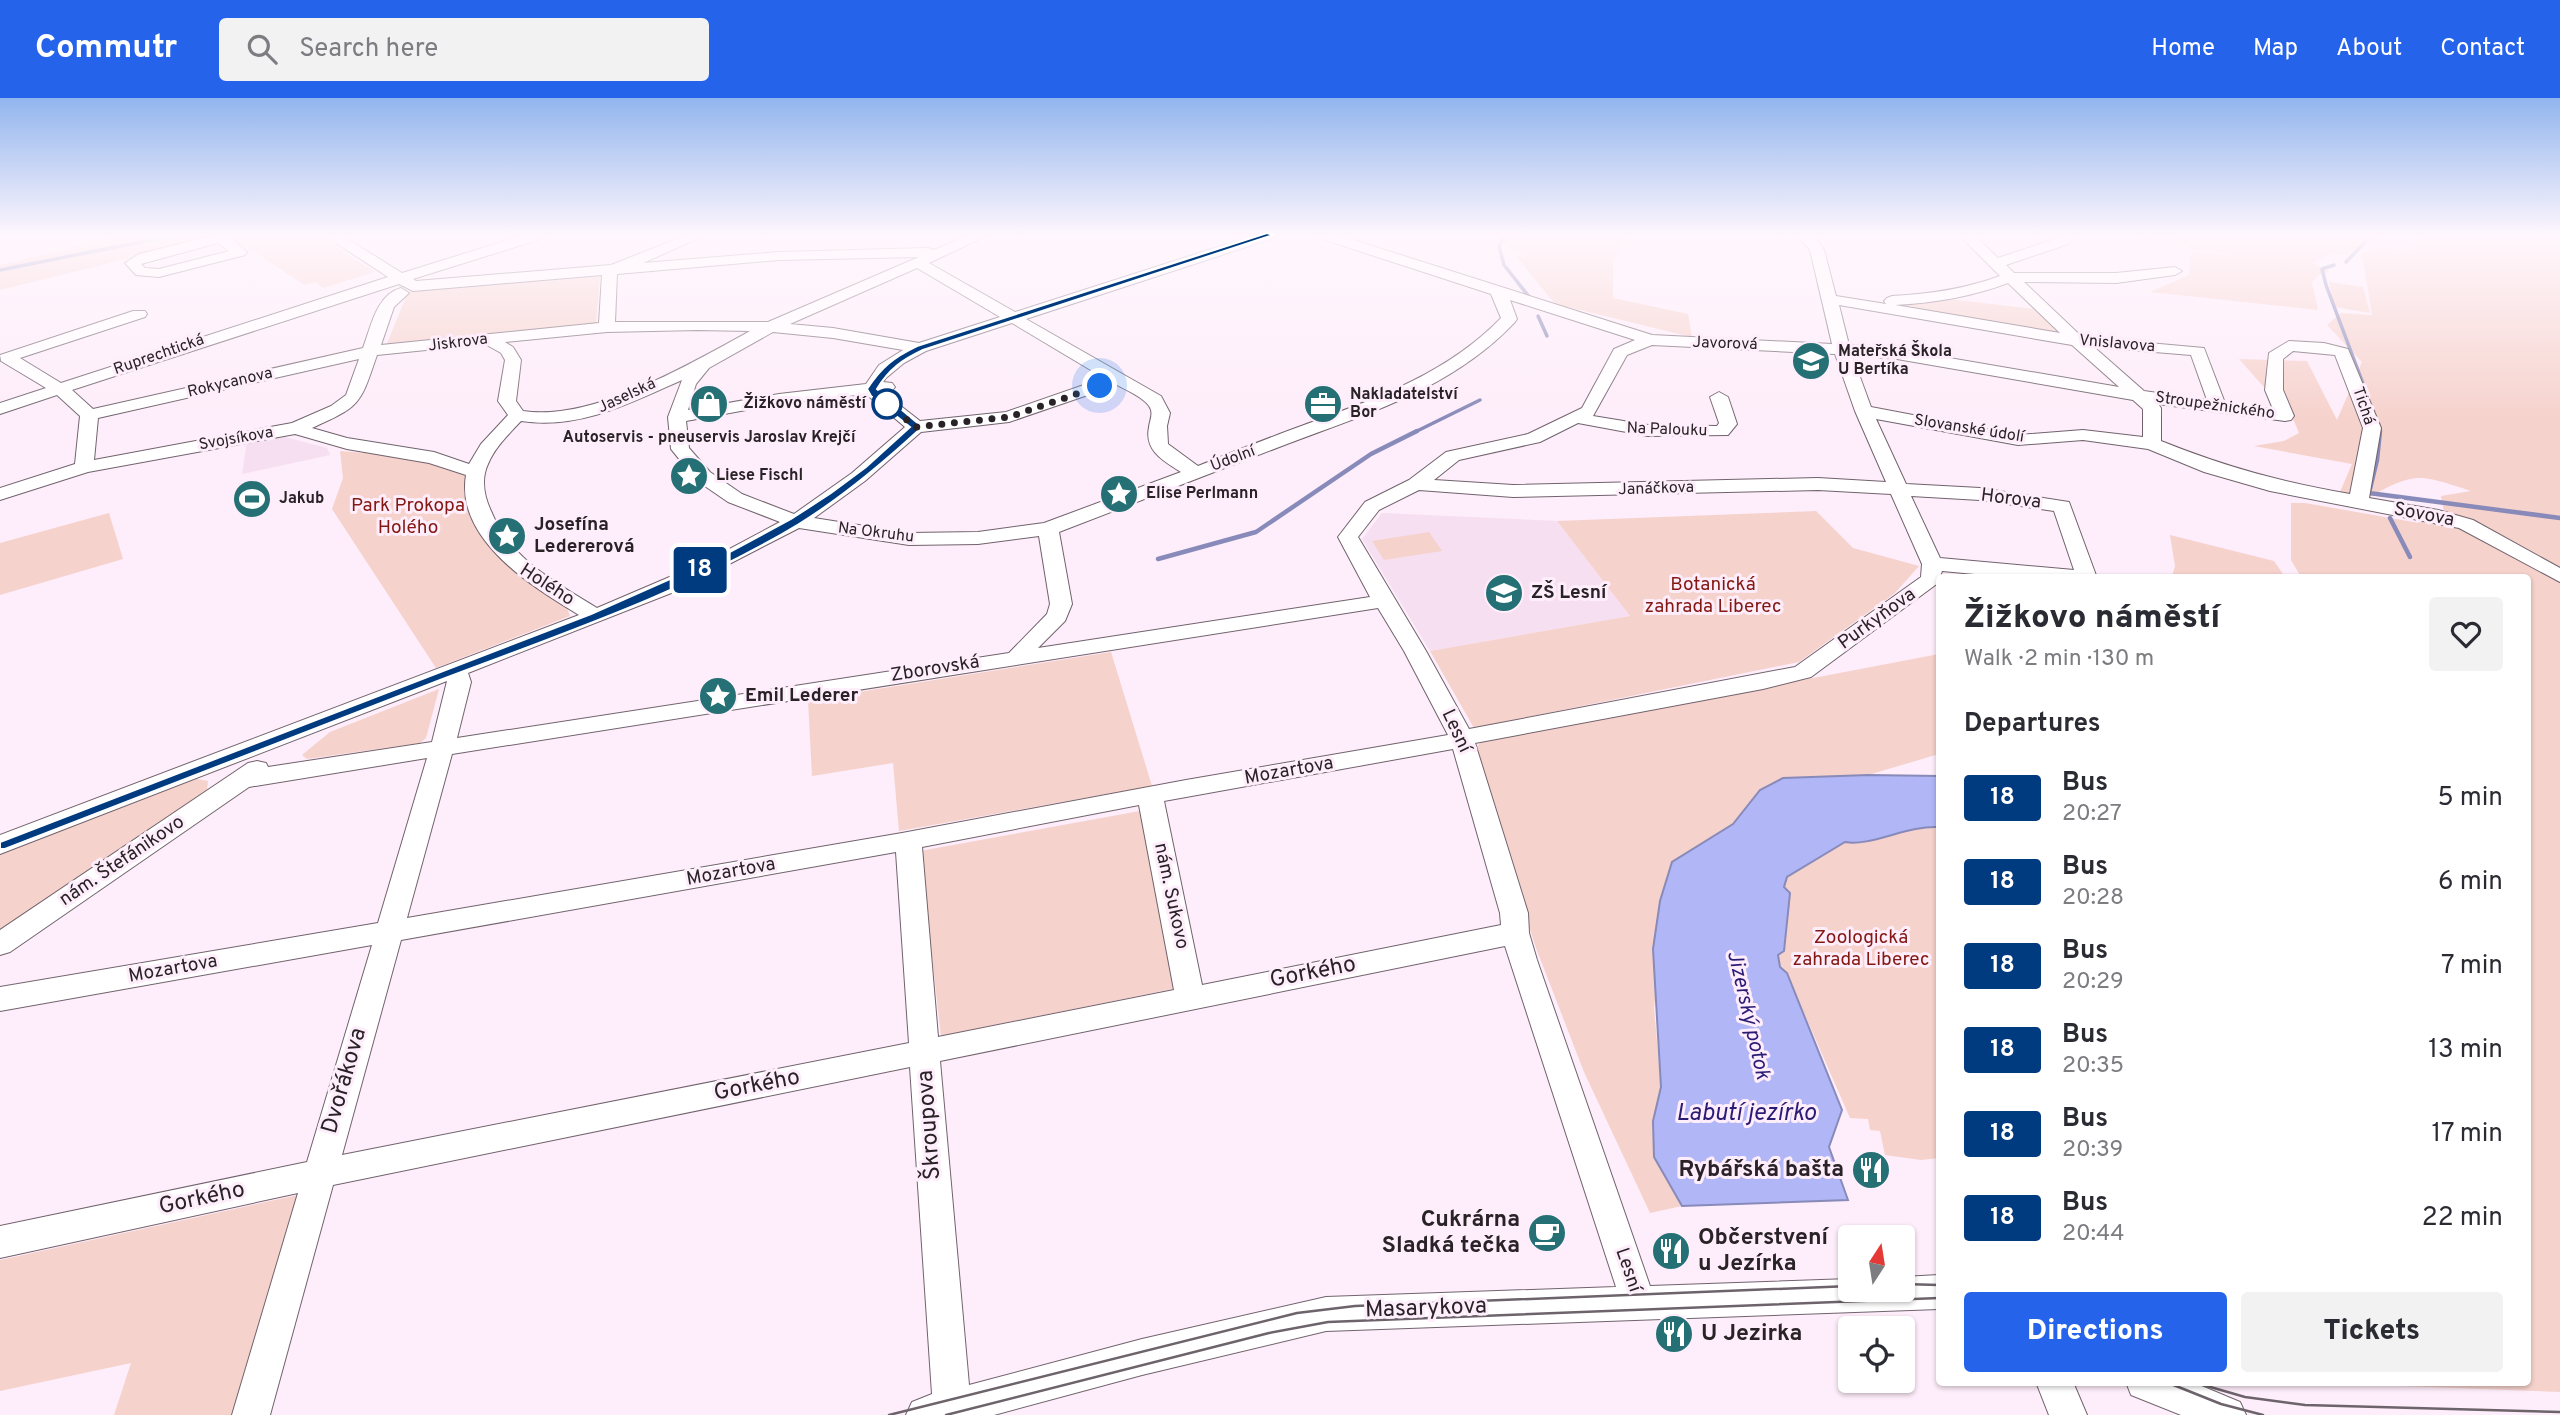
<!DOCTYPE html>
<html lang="en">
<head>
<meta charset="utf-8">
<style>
  :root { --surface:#fff; --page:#f2f2f3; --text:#2b2b33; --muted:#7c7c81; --accent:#2563eb }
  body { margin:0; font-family:Overpass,sans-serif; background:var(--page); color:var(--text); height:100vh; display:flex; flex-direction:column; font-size:26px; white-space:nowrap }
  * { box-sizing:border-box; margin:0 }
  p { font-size:23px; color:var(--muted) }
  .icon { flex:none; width:38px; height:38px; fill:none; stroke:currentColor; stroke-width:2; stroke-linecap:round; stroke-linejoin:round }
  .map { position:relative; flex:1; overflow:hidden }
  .side { position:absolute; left:1936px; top:476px; width:595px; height:812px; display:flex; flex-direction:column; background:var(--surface); border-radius:7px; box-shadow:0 2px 5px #0004 }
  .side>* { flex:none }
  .badge { padding:0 14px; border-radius:5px; font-size:24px; line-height:46px }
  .needle { width:46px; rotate:12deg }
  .tools { position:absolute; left:1838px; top:1127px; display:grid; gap:14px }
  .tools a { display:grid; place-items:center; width:77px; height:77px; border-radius:7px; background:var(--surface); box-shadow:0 2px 5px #0004; font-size:35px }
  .you { position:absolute; width:35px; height:35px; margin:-18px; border:5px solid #fff; border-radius:50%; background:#1a73e8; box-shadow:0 0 0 10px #1a73e833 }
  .map>.badge { position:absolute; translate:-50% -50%; box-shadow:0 0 0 4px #fff }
  h2 { padding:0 28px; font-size:26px; line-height:63px }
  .round { display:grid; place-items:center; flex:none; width:74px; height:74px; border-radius:7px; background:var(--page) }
  .overview { display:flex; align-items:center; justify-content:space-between; height:119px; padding:0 28px }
  h1 { font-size:33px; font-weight:800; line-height:52px }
  .cta { display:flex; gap:14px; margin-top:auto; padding:14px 28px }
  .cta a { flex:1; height:80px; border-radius:7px; background:var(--accent); color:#fff; font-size:28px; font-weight:800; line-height:80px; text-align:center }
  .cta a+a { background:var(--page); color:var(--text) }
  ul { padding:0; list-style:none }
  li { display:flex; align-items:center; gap:21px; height:84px; padding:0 28px }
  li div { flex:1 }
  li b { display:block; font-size:26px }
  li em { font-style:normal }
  li .badge { min-width:77px; font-weight:700; text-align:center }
  header { display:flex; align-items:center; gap:42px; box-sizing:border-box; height:98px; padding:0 35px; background:var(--accent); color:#fff }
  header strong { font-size:33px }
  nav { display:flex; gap:38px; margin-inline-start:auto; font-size:24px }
  .search { width:490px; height:63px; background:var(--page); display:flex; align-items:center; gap:18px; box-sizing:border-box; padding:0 24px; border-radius:7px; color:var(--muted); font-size:26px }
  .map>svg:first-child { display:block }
  .built { fill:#f6dff0 }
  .green { fill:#f6d2cc }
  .water { fill:#b1b6f7; stroke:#888ab9; stroke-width:2 }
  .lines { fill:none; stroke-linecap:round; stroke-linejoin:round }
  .stream-far1 { stroke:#888ab9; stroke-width:3.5 }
  .stream { stroke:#888ab9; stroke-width:4.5 }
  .minor-casing { stroke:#71636d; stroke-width:2 }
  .minor { fill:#fff; fill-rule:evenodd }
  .tram { stroke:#6d636a; stroke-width:2.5 }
  .line { fill:#003b80; stroke:#fff; stroke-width:2 }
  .walk { stroke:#292327; stroke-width:7; stroke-dasharray:0 12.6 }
  .stop-dot { fill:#fff; stroke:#003b80; stroke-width:3.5 }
  .labels { text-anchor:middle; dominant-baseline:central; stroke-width:6; stroke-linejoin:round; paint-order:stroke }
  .far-street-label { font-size:16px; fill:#292327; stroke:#feedfa }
  .far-poi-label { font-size:16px; font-weight:bold; fill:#292327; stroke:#feedfa; text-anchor:start }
  .far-stop-label { font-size:16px; font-weight:bold; fill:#292327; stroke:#feedfa; text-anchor:end }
  .street-label { font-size:19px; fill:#292327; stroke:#feedfa }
  .park-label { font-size:19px; fill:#831711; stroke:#feedfa }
  .poi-label { font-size:19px; font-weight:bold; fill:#292327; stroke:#feedfa; text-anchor:start }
  .water-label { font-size:21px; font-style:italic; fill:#291c75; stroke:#feedfa }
  .near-street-label { font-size:23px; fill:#292327; stroke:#feedfa }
  .near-poi-label { font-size:23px; font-weight:bold; fill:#292327; stroke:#feedfa; text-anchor:end }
  .near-water-label { font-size:24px; font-style:italic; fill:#291c75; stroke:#feedfa }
</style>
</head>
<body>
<header>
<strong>Commutr</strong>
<div class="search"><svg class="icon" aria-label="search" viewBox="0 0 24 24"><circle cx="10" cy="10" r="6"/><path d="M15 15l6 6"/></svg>Search here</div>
<nav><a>Home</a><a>Map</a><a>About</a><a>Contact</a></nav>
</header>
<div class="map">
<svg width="2560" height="1317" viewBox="0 0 2560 1317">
  <rect width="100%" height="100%" fill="#feedfa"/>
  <g class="built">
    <path d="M281 338 327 350 330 357 242 376 247 343Z"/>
    <path d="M1382 415 1557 423 1630 518 1430 553 1362 441Z"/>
  </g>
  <g class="green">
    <path d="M124 137H223L0 192V167Z"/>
    <path d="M244 137H319L375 174 323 190 316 184 305 187 234 141Z"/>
    <path d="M1628 137 1613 161V200L1688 216 1692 239 1555 206 1515 157 1524 159 1527 157 1511 153 1498 138Z"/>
    <path d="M2135 137H2385L2345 157 2332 155 2312 165 2330 174 2320 176 2312 184 2318 212 2150 194 2189 177 2190 157 2196 153 2256 161 2189 150 2177 141 2153 139 2147 147Z"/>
    <path d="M2423 137H2560V1294L2322 1285 2527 1284V480L2301 479 2291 462V405H2305L2419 425 2416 420 2444 414 2441 398 2471 393C2418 376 2416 373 2366 401L2340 394 2352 366 2254 348 2284 343 2299 335 2294 323 2239 261 2307 263 2337 322 2362 264 2327 227 2341 215 2372 217 2362 155 2383 149 2411 153Z"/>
    <path d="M600 178 596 226 386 248 408 194Z"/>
    <path d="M2329 184 2363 189 2370 215 2334 209Z"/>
    <path d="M1941 200 2034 211 2062 238 1895 210 1893 207 1919 206Z"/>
    <path d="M340 353 427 360 466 375C473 389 463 405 472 419L567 510 570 518 436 570 332 411 343 380Z"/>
    <path d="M1816 413 1853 450 1919 468 1895 495 1799 564 1474 630 1430 553 1630 518 1557 423Z"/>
    <path d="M109 415 123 461 0 497V445Z"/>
    <path d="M1429 434 1442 453 1384 462 1372 443Z"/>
    <path d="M2170 437 2274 463 2285 479H2172L2175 468Z"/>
    <path d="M1111 554 1152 688 899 733 893 665 812 678 808 602Z"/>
    <path d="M1939 556V656L1868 677 1783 680 1760 692 1733 726 1672 765 1654 910 1661 989 1653 1023 1654 1059 1682 1108 1650 1115 1584 974 1536 850 1472 653 1482 643Z"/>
    <path d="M439 591 426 640 420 645 307 661 302 657 330 634Z"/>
    <path d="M191 680 208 683 207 692 0 834V753Z"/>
    <path d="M1140 713 1187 888 941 938 920 753Z"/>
    <path d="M1939 729V1060L1921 1062 1885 1057 1880 1033 1870 1032 1868 1021 1850 1020 1787 876 1780 869 1778 857 1784 853V789L1787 779 1845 744C1870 749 1908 727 1939 729Z"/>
    <path d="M298 1097 237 1317H114L131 1265 0 1293V1162Z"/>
  </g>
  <path class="water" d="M1868 677 1939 678V729C1908 727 1870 749 1845 744L1787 779 1784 789 1790 795 1784 853 1778 857 1780 869 1787 875 1842 1012 1829 1049 1848 1102 1682 1108 1654 1059 1653 1023 1661 989 1653 851 1660 803 1672 764 1733 726 1760 692 1783 680Z"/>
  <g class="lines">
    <g class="stream-far1">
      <path d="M1506 137 1499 148 1504 167 1530 200"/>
      <path d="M2346 164 2372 137"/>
      <path d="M2334 167 2322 171 2326 187 2365 291"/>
      <path d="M0 172 176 137"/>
      <path d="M1538 218 1547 238"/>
      <path d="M1413 335 1480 302"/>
      <path d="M2380 335V330"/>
    </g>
    <g class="stream">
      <path d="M2380 333 2377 362 2369 395 2560 420"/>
      <path d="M2390 420 2410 459"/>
      <path d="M1158 461 1256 434 1371 356 1417 333"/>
    </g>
    <defs>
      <g id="minor">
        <path d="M216 137H240L232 141 247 154 245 157 159 179 136 177 125 165 139 156ZM218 145 229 153 159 171 145 170 141 166Z"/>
        <path d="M324 137H341L402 175 524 137H546L544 140 413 181 416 183 611 167 687 137H706L643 165 779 154 928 150 934 152 969 137H988L929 165 1015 214 1255 137H1276L1274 140 1026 221 1161 298 1170 315 1167 328 1168 346 1198 368C1233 354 1268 340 1304 327 1375 301 1447 276 1501 220L1491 196 1319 140 1317 137H1338L1652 237 1832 246 1810 152 1797 137H1814L1824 152 1836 198 1886 206 1884 203 1887 200 1892 198C1930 196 1965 191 2000 178L1959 137H1974L1998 160 2058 140 2060 137H2074L2068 146 2006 167 2014 175H2116L2175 169 2182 173 2175 177 2116 185 2024 184 2082 239 2204 250 2225 305 2273 311 2265 292 2269 255 2289 243 2324 245 2348 251 2381 330 2369 400 2438 412 2473 422 2560 470V484L2459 430 2270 393 2204 374 2148 351 2083 342 2018 347 1876 321 1906 386 1980 390 2069 404 2097 480H2018L1942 473 1938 485 1811 579 1763 591 1475 645 1528 815 1529 835 1537 862 1650 1188 1850 1181V1192H1902V1179L1939 1177V1211L1326 1233 1142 1277 994 1317H906L912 1304 932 1296 910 969 333 1087 270 1317H232L298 1095 0 1160V1128L307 1064 372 847 0 913V889L378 825 427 660 249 689 10 854 0 857V832L248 665 257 663 266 665 268 669 432 644 447 583 0 756V737L579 517C533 489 455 442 466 377L429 365 347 351 295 336 88 374 0 402V390L75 366 80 318 57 297 0 316V305L46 290 1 263 0 257 133 213H145L147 216 145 219 20 260 61 285 388 179ZM919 159 768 224H615L617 176 779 162ZM917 170 1000 219 919 245 833 230 790 226ZM602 177 599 225 381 247 394 209 409 195 401 190C376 197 371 229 363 250L93 311 72 292 399 186 413 193ZM2008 185 2060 235 1895 207C1934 205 1971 199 2008 185ZM1510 202 1635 242 1614 251 1582 310 1528 336 1446 354 1409 382 1365 404 1338 439 1370 499 1038 550 1065 523 1072 506 1059 434C1135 405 1211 375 1287 346 1369 315 1453 290 1515 224L1517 221ZM1839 207 2072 247 2119 289 1897 251 1849 247ZM1012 225 1104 280 1006 314 920 323 883 294 892 293 895 289 892 285 883 284 886 280 904 265 926 253ZM698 232 750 233C690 266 592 324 523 313L516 303 521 262 513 249 505 244 607 234ZM773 234 833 240 903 252 879 267 866 286 779 296 688 312 696 286 709 270ZM485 246 501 255 505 262 498 303 508 317 481 346 469 366 434 354 347 340 312 330C361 308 360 307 377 257ZM1652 247 1835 256 1855 313 1886 384 1818 380 1513 387 1434 382 1459 362 1540 344 1578 325 1648 338 1728 337 1737 326 1728 299 1719 294 1710 299 1719 325 1717 328 1648 327 1593 318 1627 257ZM2094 249 2191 257 2207 302 2144 293ZM2293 253 2335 257 2363 330 2350 396C2281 384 2226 369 2161 343V310L2158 306 2285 323 2291 322 2294 318 2283 292V261ZM1852 257 1897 261 2133 302 2143 311V339L2083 332 2018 337 1871 309ZM359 261 346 297 331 308 292 325 94 362 98 320ZM682 282 668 319 671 351 696 382 728 404 780 424 707 463 597 510C555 484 511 462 491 413 484 398 481 381 488 366 495 349 509 336 521 323 580 332 630 305 682 282ZM1117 287C1126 292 1143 299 1149 308 1154 315 1150 321 1149 329 1144 353 1164 363 1181 374L1044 425 978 434 909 435 814 420 865 383 921 334 1009 324ZM866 296 905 329 852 375 794 416 742 396 710 374 689 350 686 323 779 306ZM1419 392 1513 399 1818 392 1891 396 1922 466 1921 479 1795 569 1469 631 1426 553 1358 439 1379 412ZM1911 398 1980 402 2054 413 2074 472 1940 460ZM799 430 909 447 978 446 1039 438 1050 506 1047 516 1009 555 457 640 471 584 468 575 679 492ZM1378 510 1404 553 1448 637 1186 682 902 735 407 820 452 656ZM1453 651 1500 815 1501 827 1202 887 1164 703ZM1139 707 1174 892 938 939 922 749ZM896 754 909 945 342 1057 401 842ZM1505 848 1616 1189 1326 1199 1142 1241 969 1287 940 963Z"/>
        <path d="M2036 1284H2073L2087 1317H2049Z"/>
        <path d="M2126 1284H2192L2240 1304 2246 1317H2181L2131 1297Z"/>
      </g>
    </defs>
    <use href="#minor" class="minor-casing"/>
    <use href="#minor" class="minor"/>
    <g class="tram">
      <path d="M1902 1186 1939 1187"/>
      <path d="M2166 1284 2221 1306 2263 1317"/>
      <path d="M2193 1284 2245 1299 2305 1307 2560 1314"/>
      <path d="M889 1317 1297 1215 1355 1208 1850 1188"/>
      <path d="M946 1317 1269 1235 1328 1224 1939 1200"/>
    </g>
  </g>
  <linearGradient id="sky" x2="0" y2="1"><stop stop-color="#92b5ee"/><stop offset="0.43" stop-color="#fff7fd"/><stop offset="1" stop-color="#fff7fd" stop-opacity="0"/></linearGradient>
  <rect width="2560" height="321" fill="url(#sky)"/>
  <path class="line" d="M1267 135 1273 137 923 252C902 262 889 271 877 291L920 327V331C882 366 843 399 799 426 689 493 556 538 435 584 292 640 149 696 5 751H0V744L591 516 724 457 791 421 831 395 866 369 910 329 871 298 867 291C881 269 894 259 917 248Z"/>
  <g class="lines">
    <path class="walk" d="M887 306 916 329 1009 319 1100 288"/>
  </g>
  <defs>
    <symbol id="school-disc" viewBox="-11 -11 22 22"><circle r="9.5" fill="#257074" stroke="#feedfa"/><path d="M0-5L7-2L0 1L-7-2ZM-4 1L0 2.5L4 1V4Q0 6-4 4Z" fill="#fff"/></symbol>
    <symbol id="shop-disc" viewBox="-11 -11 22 22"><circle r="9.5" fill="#257074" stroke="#feedfa"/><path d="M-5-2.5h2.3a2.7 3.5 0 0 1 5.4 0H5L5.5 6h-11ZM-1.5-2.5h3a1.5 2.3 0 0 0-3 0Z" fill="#fff"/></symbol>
    <symbol id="office-disc" viewBox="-11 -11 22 22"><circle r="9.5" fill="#257074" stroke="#feedfa"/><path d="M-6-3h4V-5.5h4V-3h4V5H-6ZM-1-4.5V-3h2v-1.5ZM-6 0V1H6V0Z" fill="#fff"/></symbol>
    <symbol id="sight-disc" viewBox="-11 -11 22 22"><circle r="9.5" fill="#257074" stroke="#feedfa"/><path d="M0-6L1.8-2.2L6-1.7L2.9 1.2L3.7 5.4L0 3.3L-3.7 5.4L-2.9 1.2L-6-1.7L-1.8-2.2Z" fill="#fff"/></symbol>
    <symbol id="stadium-disc" viewBox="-11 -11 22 22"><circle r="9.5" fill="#257074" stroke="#feedfa"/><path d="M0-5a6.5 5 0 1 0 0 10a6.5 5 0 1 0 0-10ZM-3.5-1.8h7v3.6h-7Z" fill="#fff"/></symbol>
    <symbol id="restaurant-disc" viewBox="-11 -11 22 22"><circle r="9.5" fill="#257074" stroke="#feedfa"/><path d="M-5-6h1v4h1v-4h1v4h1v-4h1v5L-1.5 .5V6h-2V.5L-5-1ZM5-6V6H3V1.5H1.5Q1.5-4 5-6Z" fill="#fff"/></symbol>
    <symbol id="cafe-disc" viewBox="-11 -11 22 22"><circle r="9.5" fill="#257074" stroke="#feedfa"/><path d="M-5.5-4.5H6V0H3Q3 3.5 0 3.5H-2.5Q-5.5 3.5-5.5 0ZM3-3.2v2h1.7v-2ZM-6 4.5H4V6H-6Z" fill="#fff"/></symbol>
  </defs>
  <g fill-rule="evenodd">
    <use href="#school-disc" x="1789" y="241" width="44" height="44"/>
    <use href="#shop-disc" x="687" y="284" width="44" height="44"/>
    <use href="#office-disc" x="1301" y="284" width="44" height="44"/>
    <use href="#sight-disc" x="667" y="356" width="44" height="44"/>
    <use href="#sight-disc" x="1097" y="374" width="44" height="44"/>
    <use href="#stadium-disc" x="230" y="379" width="44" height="44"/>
    <use href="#sight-disc" x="485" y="416" width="44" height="44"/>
    <use href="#school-disc" x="1482" y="473" width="44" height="44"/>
    <use href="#sight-disc" x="696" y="576" width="44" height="44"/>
    <use href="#restaurant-disc" x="1849" y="1050" width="44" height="44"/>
    <use href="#cafe-disc" x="1525" y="1113" width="44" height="44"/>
    <use href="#restaurant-disc" x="1649" y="1131" width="44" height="44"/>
    <use href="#restaurant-disc" x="1652" y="1214" width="44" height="44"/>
  </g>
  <circle class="stop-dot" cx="887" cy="306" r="14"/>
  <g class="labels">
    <g class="far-street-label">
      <text transform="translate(458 245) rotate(-7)">Jiskrova</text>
      <text transform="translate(1725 246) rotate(2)">Javorová</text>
      <text transform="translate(2117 246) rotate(5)">Vnislavova</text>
      <text transform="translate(159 257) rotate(-19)">Ruprechtická</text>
      <text transform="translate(230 285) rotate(-13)">Rokycanova</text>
      <text transform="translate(627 298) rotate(-25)">Jaselská</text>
      <text transform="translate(2215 308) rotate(8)">Stroupežnického</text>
      <text transform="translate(2363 308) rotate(71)">Tichá</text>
      <text transform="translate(1969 331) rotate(9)">Slovanské údolí</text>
      <text transform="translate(1667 332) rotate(2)">Na Palouku</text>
      <text transform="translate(236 341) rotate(-10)">Svojsíkova</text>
      <text transform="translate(1233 361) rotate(-21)">Údolní</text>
      <text transform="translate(1656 391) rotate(-2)">Janáčkova</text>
      <text transform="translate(876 435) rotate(7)">Na Okruhu</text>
    </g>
    <g class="far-poi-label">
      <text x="1838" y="254">Mateřská Škola<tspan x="1838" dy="18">U Bertíka</tspan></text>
      <text x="1350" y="297">Nakladatelství<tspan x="1350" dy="18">Bor</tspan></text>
      <text x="709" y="340" text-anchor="middle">Autoservis - pneuservis Jaroslav Krejčí</text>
      <text x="716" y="378">Liese Fischl</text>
      <text x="1146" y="396">Elise Perlmann</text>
      <text x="279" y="401">Jakub</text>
    </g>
    <g class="far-stop-label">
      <text x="866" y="306">Žižkovo náměstí</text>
    </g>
    <g class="street-label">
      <text transform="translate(2011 401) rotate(7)">Horova</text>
      <text transform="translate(2424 417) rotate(11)">Sovova</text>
      <text transform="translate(547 487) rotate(33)">Holého</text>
      <text transform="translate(1877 521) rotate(-36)">Purkyňova</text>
      <text transform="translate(935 571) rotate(-9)">Zborovská</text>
      <text transform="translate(1456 633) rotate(65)">Lesní</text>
      <text transform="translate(1289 673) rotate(-10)">Mozartova</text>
      <text transform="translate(122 763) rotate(-34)">nám. Štefánikovo</text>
      <text transform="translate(731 774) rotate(-10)">Mozartova</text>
      <text transform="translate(1171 798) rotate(78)">nám. Sukovo</text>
      <text transform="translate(173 871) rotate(-10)">Mozartova</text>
      <text transform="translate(1628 1172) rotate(71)">Lesní</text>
    </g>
    <g class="park-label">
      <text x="408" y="408">Park Prokopa<tspan x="408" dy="22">Holého</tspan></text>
      <text x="1713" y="487">Botanická<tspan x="1713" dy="22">zahrada Liberec</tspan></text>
      <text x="1861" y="840">Zoologická<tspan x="1861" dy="22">zahrada Liberec</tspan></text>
    </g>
    <g class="poi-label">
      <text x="534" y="427">Josefína<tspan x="534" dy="22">Ledererová</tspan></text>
      <text x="1531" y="495">ZŠ Lesní</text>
      <text x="745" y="598">Emil Lederer</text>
    </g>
    <g class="water-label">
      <text transform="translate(1748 917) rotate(77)">Jizerský potok</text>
    </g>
    <g class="near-street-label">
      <text transform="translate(1313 875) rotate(-11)">Gorkého</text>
      <text transform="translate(345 983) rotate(-74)">Dvořákova</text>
      <text transform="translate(757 988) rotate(-11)">Gorkého</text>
      <text transform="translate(930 1027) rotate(-94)">Škroupova</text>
      <text transform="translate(202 1101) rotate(-12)">Gorkého</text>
      <text transform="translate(1426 1211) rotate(-2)">Masarykova</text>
    </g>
    <g class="near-poi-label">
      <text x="1844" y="1072">Rybářská bašta</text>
      <text x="1520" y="1122">Cukrárna<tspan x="1520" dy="26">Sladká tečka</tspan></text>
      <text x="1698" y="1140" text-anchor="start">Občerstvení<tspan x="1698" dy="26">u Jezírka</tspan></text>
      <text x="1701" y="1236" text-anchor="start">U Jezirka</text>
    </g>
    <g class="near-water-label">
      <text x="1746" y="1016">Labutí jezírko</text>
    </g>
  </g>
</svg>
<div class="tools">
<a><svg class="needle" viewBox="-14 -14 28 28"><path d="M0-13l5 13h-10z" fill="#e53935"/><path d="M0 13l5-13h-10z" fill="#7c7c81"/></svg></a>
<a><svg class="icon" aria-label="locate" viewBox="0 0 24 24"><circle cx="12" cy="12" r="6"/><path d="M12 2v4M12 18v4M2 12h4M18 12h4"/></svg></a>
</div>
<div class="you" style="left:1100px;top:288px"></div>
<b class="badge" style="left:700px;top:472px;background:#003b80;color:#fff">18</b>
<section class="side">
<div class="overview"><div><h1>Žižkovo náměstí</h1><p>Walk · 2 min · 130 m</p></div><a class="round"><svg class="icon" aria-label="heart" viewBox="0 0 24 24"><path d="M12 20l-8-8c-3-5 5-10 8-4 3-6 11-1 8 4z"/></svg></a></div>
<h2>Departures</h2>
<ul>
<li><span class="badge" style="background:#003b80;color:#fff">18</span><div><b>Bus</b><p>20:27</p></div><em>5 min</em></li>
<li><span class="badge" style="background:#003b80;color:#fff">18</span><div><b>Bus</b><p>20:28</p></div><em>6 min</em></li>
<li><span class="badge" style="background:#003b80;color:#fff">18</span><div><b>Bus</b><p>20:29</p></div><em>7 min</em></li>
<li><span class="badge" style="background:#003b80;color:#fff">18</span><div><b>Bus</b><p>20:35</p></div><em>13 min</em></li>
<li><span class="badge" style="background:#003b80;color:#fff">18</span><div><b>Bus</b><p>20:39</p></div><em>17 min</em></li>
<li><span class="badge" style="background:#003b80;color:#fff">18</span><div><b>Bus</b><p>20:44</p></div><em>22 min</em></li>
</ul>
<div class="cta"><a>Directions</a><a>Tickets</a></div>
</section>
</div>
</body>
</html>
